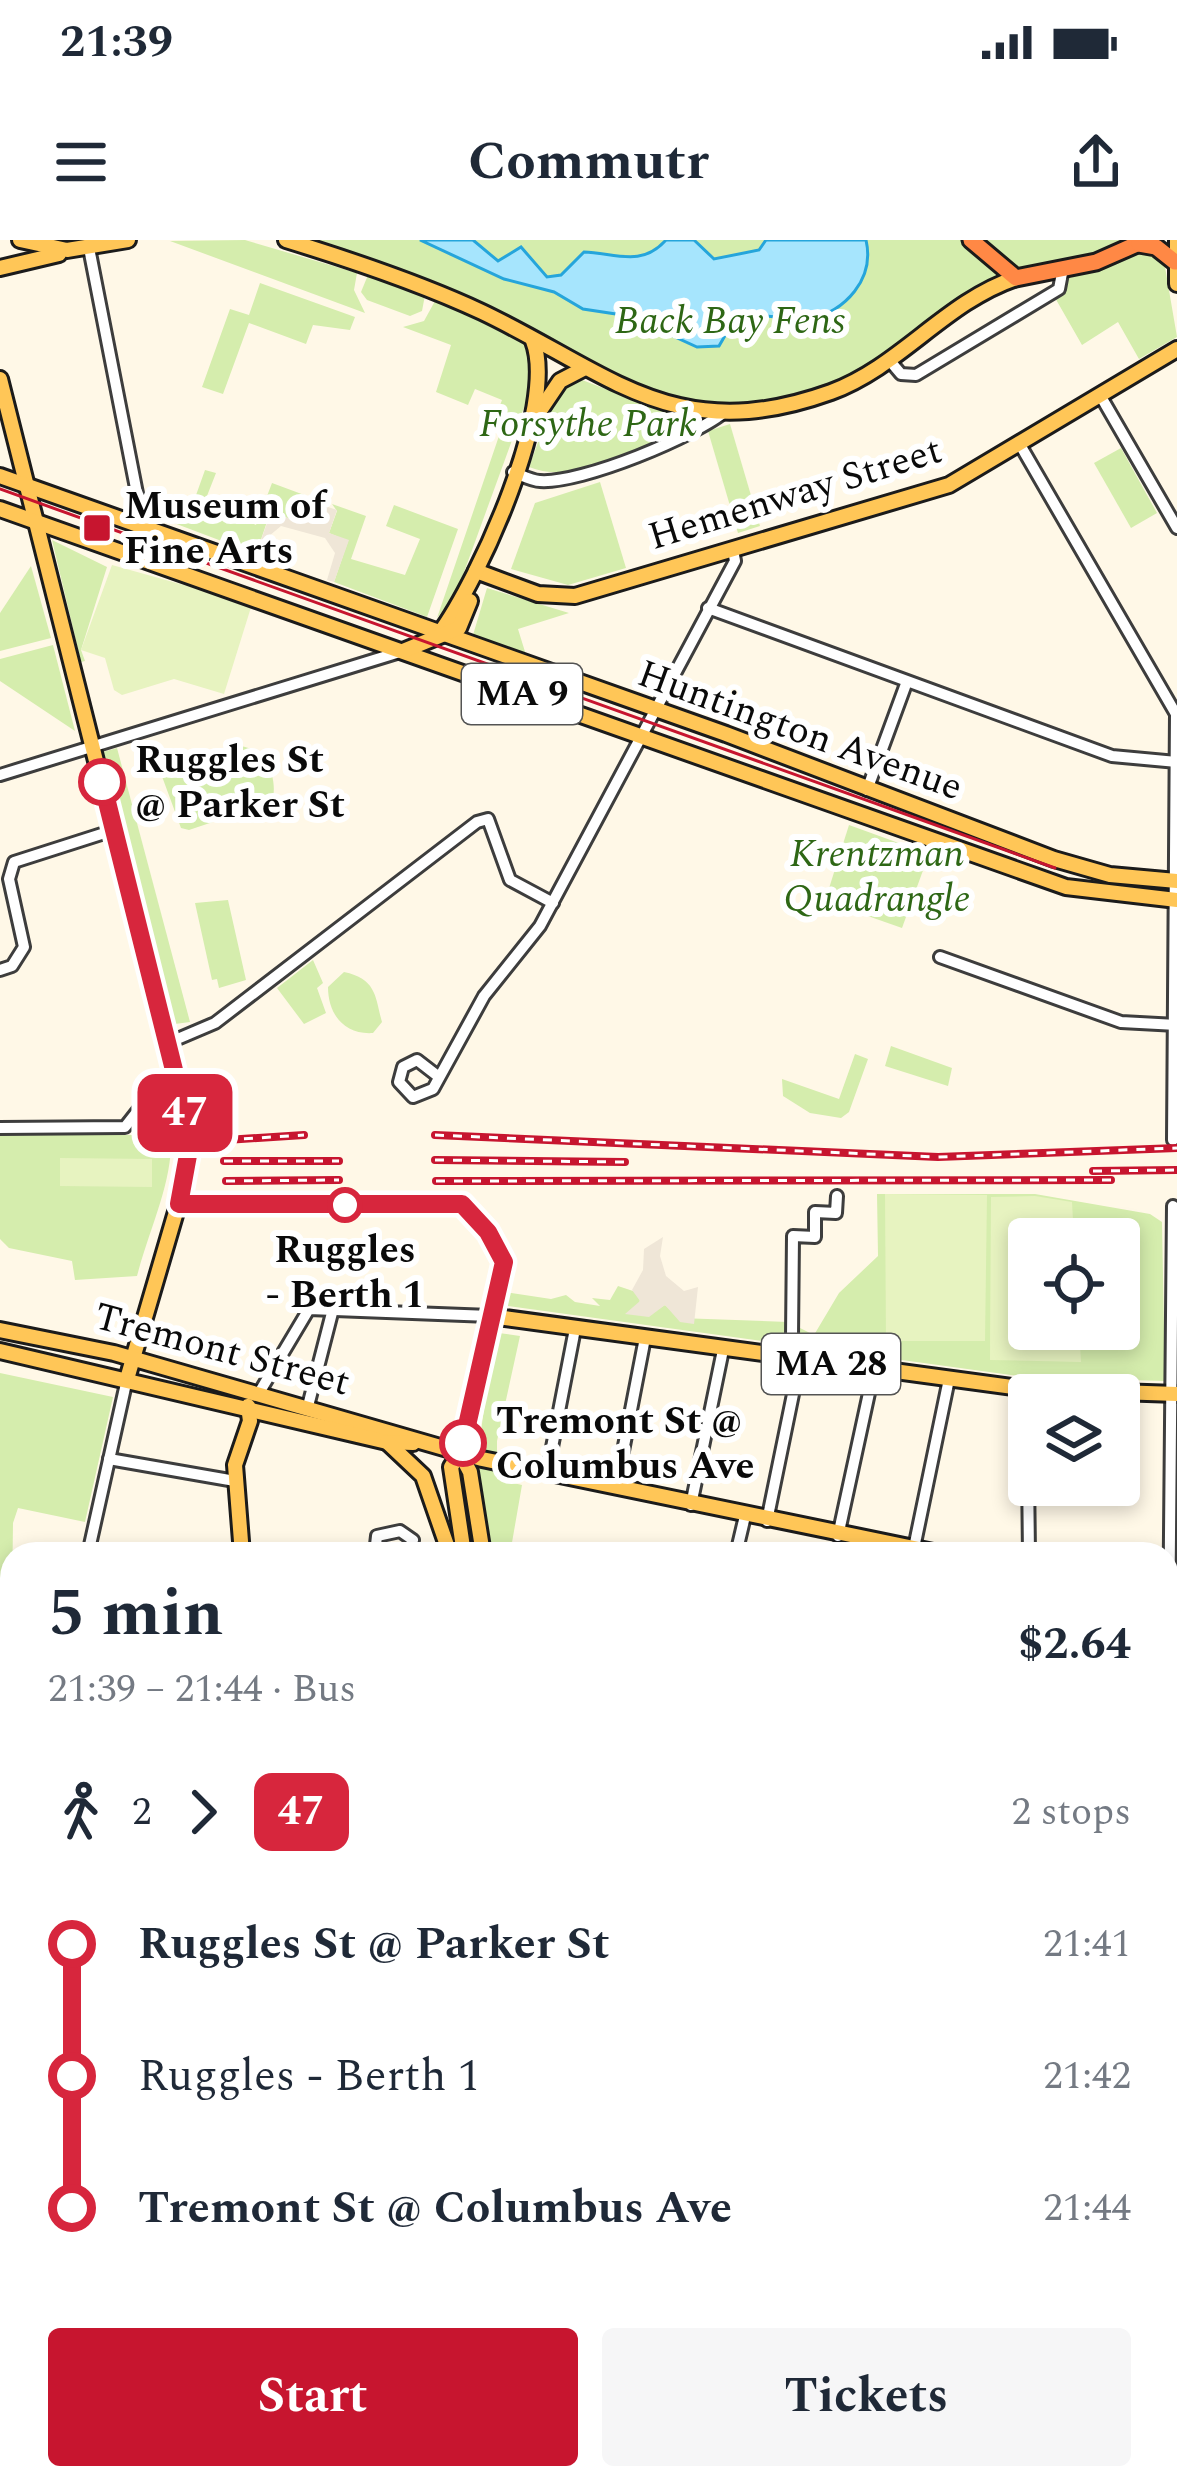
<!DOCTYPE html>
<html lang="en">
<head>
<meta charset="utf-8">
<style>
  :root { --surface:#fff; --page:#f6f6f7; --text:#1f2937; --muted:#747a83; --accent:#c7152f }
  body { margin:0; font-family:Spectral,serif; background:var(--page); color:var(--text); height:100vh; display:flex; flex-direction:column; font-size:45px; white-space:nowrap }
  * { box-sizing:border-box; margin:0 }
  p { font-size:39px; color:var(--muted) }
  .icon { flex:none; width:66px; height:66px; fill:none; stroke:currentColor; stroke-width:2; stroke-linecap:round; stroke-linejoin:round }
  .map { position:relative; flex:1; overflow:hidden }
  .panel { position:absolute; left:0px; top:1302px; width:1179px; height:948px; display:flex; flex-direction:column; background:var(--surface); border-radius:36px 36px 0 0; box-shadow:0 6px 18px #0003 }
  .panel>* { flex:none }
  .badge { padding:0 24px; border-radius:18px; font-size:42px; line-height:78px }
  .fabs { position:absolute; left:1008px; top:978px; display:grid; gap:24px }
  .fabs a { display:grid; place-items:center; width:132px; height:132px; border-radius:12px; background:var(--surface); box-shadow:0 6px 18px #0003; font-size:60px }
  .map>.badge { position:absolute; translate:-50% -50%; box-shadow:0 0 0 6px #fff }
  .legs { display:flex; align-items:center; gap:18px; height:132px; padding:0 48px; font-size:39px }
  .legs p { margin-inline-start:auto }
  .head { display:flex; align-items:center; justify-content:space-between; height:204px; padding:0 48px }
  h1 { font-size:66px; font-weight:700; line-height:90px }
  .button { display:flex; gap:24px; margin-top:auto; padding:24px 48px }
  .button a { flex:1; height:138px; border-radius:12px; background:var(--accent); color:#fff; font-size:48px; font-weight:700; line-height:138px; text-align:center }
  .button a+a { background:var(--page); color:var(--text) }
  ul { padding:0 48px; list-style:none }
  li { display:flex; align-items:center; gap:42px; height:132px; font-size:45px }
  li i { display:grid; place-items:center; width:18px; height:100%; margin:0 15px; background:currentColor }
  li i::after { content:''; width:30px; height:30px; margin:-15px; border:9px solid; border-radius:50%; background:var(--surface) }
  li p { margin-inline-start:auto }
  li:first-child i { background:linear-gradient(#0000 50%,currentColor 0) }
  li:last-child i { background:linear-gradient(currentColor 50%,#0000 0) }
  .status { display:flex; justify-content:space-between; align-items:center; height:84px; padding:0 60px; background:var(--surface); direction:ltr }
  .status svg { height:33px; fill:currentColor }
  header { display:flex; justify-content:space-between; align-items:center; height:156px; padding:0 48px; background:var(--surface); font-size:54px; font-weight:700 }
  .map>svg:first-child { display:block }
  .green { fill:#d5edad; fill-rule:evenodd }
  .pitch { fill:#e7f3c0 }
  .plaza { fill:#efe6d7 }
  .water { fill:#a6e5fd; stroke:#25a5db; stroke-width:3 }
  .lines { fill:none; stroke-linecap:round; stroke-linejoin:round }
  .minor-casing { stroke:#3d3d3d; stroke-width:16 }
  .major-casing { stroke:#1b1b1b; stroke-width:20 }
  .highway-casing { stroke:#1b1b1b; stroke-width:21 }
  .minor { stroke:#fff; stroke-width:10 }
  .major { stroke:#ffc657; stroke-width:14 }
  .highway { stroke:#ff8845; stroke-width:15 }
  .tram { stroke:#c7152f; stroke-width:3 }
  .rail-casing { stroke:#c7152f; stroke-width:8 }
  .rail { stroke:#fff; stroke-width:3; stroke-dasharray:9; stroke-linecap:butt }
  .line-1-casing { stroke:#fff; stroke-width:27 }
  .line-1 { stroke:#d7263d; stroke-width:18 }
  .poi-dot { fill:#c7152f; stroke:#fff; stroke-width:4.5 }
  .stop-1-dot { fill:#fff; stroke:#d7263d; stroke-width:6 }
  .labels { text-anchor:middle; dominant-baseline:central; stroke-width:12; stroke-linejoin:round; paint-order:stroke }
  .shield { fill:#fff; stroke:#545454; stroke-width:3 }
  .shield-label { font-size:36px; font-weight:bold; fill:#0a0a0a }
  .park-label { font-size:39px; font-style:italic; fill:#2e6715; stroke:#fff }
  .street-label { font-size:39px; fill:#0a0a0a; stroke:#fff }
  .poi-label { font-size:39px; font-weight:bold; fill:#0a0a0a; stroke:#fff; text-anchor:start }
  .stop-label { font-size:39px; font-weight:bold; fill:#0a0a0a; stroke:#fff; text-anchor:start }
</style>
</head>
<body>
<div class="status"><b>21:39</b><svg viewBox="0 0 49 12"><path d="M0 12V9h3v3zM5 12V6h3v6zM10 12V3h3v9zM15 12V0h3v12zM26 1h20v11H26zM47 4h2v5h-2z"/></svg></div>
<header><svg class="icon" aria-label="menu" viewBox="0 0 24 24"><path d="M4 6h16M4 12h16M4 18h16"/></svg>Commutr<svg class="icon" aria-label="share" viewBox="0 0 24 24"><path d="M12 15V3M7 8l5-5 5 5M5 13v7h14v-7"/></svg></header>
<div class="map">
<svg width="1177" height="2250" viewBox="0 0 1177 2250">
  <rect width="100%" height="100%" fill="#fff8e7"/>
  <g class="green">
    <path d="M245 0 357 33 354 50 365 73 170 1Z"/>
    <path d="M306 0H962L1004 36C942 69 892 122 827 147 705 195 631 139 524 93 451 62 379 31 306 0Z"/>
    <path d="M978 0H1135L1102 15 1017 30Z"/>
    <path d="M1144 7 1164 21 1177 97 1139 119 1118 82 1082 105 1054 56 1069 34Z"/>
    <path d="M368 35 425 55 422 71 410 76 367 60 361 52Z"/>
    <path d="M260 43 355 77 350 90 313 85 306 104 249 83 223 154 202 147 230 69 249 75Z"/>
    <path d="M435 61 522 100 531 110 534 140 456 354 437 378 500 193 491 189 502 160 475 149 468 165 436 152 451 105 403 87 424 81Z"/>
    <path d="M577 138 665 172 702 177 704 181C657 200 579 248 529 227L553 161Z"/>
    <path d="M730 184 760 286 738 293 708 191Z"/>
    <path d="M1121 208 1157 273 1131 288 1094 223Z"/>
    <path d="M205 230 216 233 205 261 256 285 272 243 307 256 298 257 291 279 270 273 256 314 158 277 152 259 190 272Z"/>
    <path d="M600 242 626 328 568 345 511 329 535 263Z"/>
    <path d="M332 264 366 276 351 319 405 335 420 299 386 286 394 265 458 289 427 377 334 342 348 301 329 293 337 271Z"/>
    <path d="M52 300 107 327 81 410 85 421 81 422Z"/>
    <path d="M31 326 51 398 0 411V373Z"/>
    <path d="M487 348 569 373 518 389 526 415 473 395Z"/>
    <path d="M53 405 75 491 0 441V419Z"/>
    <path d="M231 506C261 502 280 534 272 562L189 590 181 588 160 531 204 521Z"/>
    <path d="M117 508 190 782 175 784 103 512Z"/>
    <path d="M849 585 929 614 902 688 825 661Z"/>
    <path d="M228 660 246 740 219 748 217 739 212 740 195 663Z"/>
    <path d="M313 720 323 743 317 748 326 773 304 784 277 748Z"/>
    <path d="M344 732C377 739 375 757 382 782L373 793C344 795 328 774 328 747Z"/>
    <path d="M891 806 952 828 948 846 885 826Z"/>
    <path d="M855 814 868 819 849 872 841 878 810 873 783 856 782 839 839 859Z"/>
    <path d="M167 856C182 929 155 969 137 1036L75 1040 72 1021 9 1008 0 999V895H132L155 860Z"/>
    <path d="M877 954H1035L1150 974 1162 982 1165 1141 1026 1137 500 1065 504 1052 551 1059 566 1055 575 1062 600 1066 592 1058 610 1060 618 1046 636 1052 640 1061 636 1068 650 1074 665 1065 679 1078 788 1082 814 1095 839 1053 878 1016ZM1029 999H1119V1089H1029Z"/>
    <path d="M499 1093 520 1096 497 1201V1239L522 1245 510 1314H490C467 1240 483 1167 499 1093Z"/>
    <path d="M0 1133 113 1157 85 1282 18 1268 13 1283 12 1358 0 1357Z"/>
    <path d="M12 1430V1740L8 1741 0 1707V1434Z"/>
  </g>
  <g class="pitch">
    <path d="M112 325 252 364 224 454 174 439 122 455 114 450 105 418 81 410Z"/>
    <path d="M60 918 152 919V947L60 946Z"/>
    <path d="M885 954 987 955 985 1101H886Z"/>
    <path d="M1035 956 1072 962 1074 999H1029V1089H1079L1081 1122 990 1120 991 957Z"/>
  </g>
  <g class="plaza">
    <path d="M298 257 322 272 325 266 337 270 329 293 349 300 334 342 327 340 335 313 325 298 281 286 269 296 261 316 256 314 271 272 291 279Z"/>
    <path d="M663 997 660 1016 666 1036 684 1051 698 1047 694 1084 680 1082 665 1065 649 1077 625 1074 640 1061 632 1050 643 1030 644 1009Z"/>
  </g>
  <path class="water" d="M420 0H473L498 21 521 7 547 37 561 35 584 12C615 13 641 28 666 0H694L714 19 759 10 766 0H866C875 39 846 71 808 80 793 84 775 74 759 76L746 87H730L719 106 697 107 629 76 583 69 554 52 504 39Z"/>
  <g class="lines">
    <defs>
      <g id="minor">
        <path d="M89 8 144 289"/>
        <path d="M890 121 901 134 916 135 1059 49 1063 28"/>
        <path d="M1100 155 1177 288"/>
        <path d="M1019 203 1176 474 1173 900"/>
        <path d="M513 232C521 235 532 241 540 241 581 244 697 196 727 170"/>
        <path d="M708 368 1112 516 1177 522"/>
        <path d="M0 535 403 411"/>
        <path d="M867 550 906 444"/>
        <path d="M940 717 1121 782 1177 785"/>
        <path d="M0 730 12 726 24 707 9 639 14 622 114 590"/>
        <path d="M168 803 215 783 477 582 488 579 510 640 553 663"/>
        <path d="M439 837 417 820 403 827 399 842 413 857 433 849 484 756 540 686 735 321 733 310"/>
        <path d="M0 888 125 887 151 854 179 845"/>
        <path d="M792 1097 793 996 815 997V972L836 973 837 956"/>
        <path d="M1027 1149 1029 1314"/>
        <path d="M259 1153 309 1069 490 1076"/>
        <path d="M308 1166 333 1069"/>
        <path d="M109 1219 235 1241"/>
        <path d="M547 1233 575 1089"/>
        <path d="M616 1247 645 1098"/>
        <path d="M691 1265 723 1110"/>
        <path d="M767 1281 800 1120"/>
        <path d="M838 1296 874 1130"/>
        <path d="M90 1308 116 1314"/>
        <path d="M914 1308 949 1139"/>
        <path d="M88 1314 127 1139"/>
        <path d="M375 1314 377 1296 400 1291 413 1300 407 1314"/>
        <path d="M736 1314 745 1276"/>
        <path d="M1 1376 12 1374"/>
        <path d="M1167 1621 1173 966"/>
        <path d="M0 1753 12 1751"/>
        <path d="M1167 1802 1168 1830"/>
        <path d="M0 1862 9 1904"/>
        <path d="M1167 2083 1177 2084"/>
        <path d="M1167 2210H1177"/>
        <path d="M43 2238 51 2250"/>
        <path d="M227 2238 229 2250"/>
        <path d="M395 2250 397 2238"/>
        <path d="M817 2250 819 2238"/>
        <path d="M917 2250 919 2238"/>
        <path d="M1001 2250 1003 2238"/>
      </g>
      <g id="major">
        <path d="M20 0 67 10 128 0"/>
        <path d="M286 0C351 20 420 43 482 72 610 133 675 208 831 152 901 126 945 62 1016 38"/>
        <path d="M1177 0V44"/>
        <path d="M0 28 59 14"/>
        <path d="M0 139 187 883 183 948 127 1139"/>
        <path d="M535 178 560 141 583 129"/>
        <path d="M0 236 726 494 1054 619 1110 635 1177 641"/>
        <path d="M0 269 1066 647 1177 660"/>
        <path d="M476 331 538 354 575 356 949 245 1177 109"/>
        <path d="M439 394C479 340 558 166 533 101"/>
        <path d="M403 411 459 388 470 361"/>
        <path d="M0 1090 114 1113 482 1219 943 1314"/>
        <path d="M0 1111 387 1202 413 1203"/>
        <path d="M387 1202 423 1236 450 1314"/>
        <path d="M460 1213 470 1232 483 1314"/>
        <path d="M242 1314 235 1225 250 1181 248 1166"/>
        <path d="M464 1314 451 1227 460 1213 490 1076 1027 1149 1177 1154"/>
        <path d="M1167 1361H1177"/>
        <path d="M1167 1796 1177 1797"/>
        <path d="M0 1906 12 1903"/>
        <path d="M1167 1993H1177"/>
        <path d="M0 2041 12 2038"/>
        <path d="M0 2200 12 2192"/>
        <path d="M471 2238 568 2250"/>
        <path d="M623 2238 625 2250"/>
        <path d="M639 2238 641 2250"/>
        <path d="M138 2250 172 2238"/>
      </g>
      <g id="highway">
        <path d="M971 0 1016 38 1096 22 1146 0"/>
        <path d="M1139 4 1156 7 1175 22"/>
      </g>
    </defs>
    <use href="#minor" class="minor-casing"/>
    <use href="#major" class="major-casing"/>
    <use href="#highway" class="highway-casing"/>
    <use href="#minor" class="minor"/>
    <use href="#major" class="major"/>
    <use href="#highway" class="highway"/>
    <path class="tram" d="M0 249 1055 628"/>
    <defs>
      <g id="rail">
        <path d="M435 895 938 917 1177 908"/>
        <path d="M226 900 304 895"/>
        <path d="M435 920 625 922"/>
        <path d="M224 921H339"/>
        <path d="M1093 931 1177 930"/>
        <path d="M226 941 339 940"/>
        <path d="M436 941 1111 940"/>
      </g>
    </defs>
    <use href="#rail" class="rail-casing"/>
    <use href="#rail" class="rail"/>
  </g>
  <g class="lines">
    <defs>
      <path id="line-1" d="M102 542 184 870 188 915 179 964H462L488 992 504 1022 463 1203"/>
    </defs>
    <use href="#line-1" class="line-1-casing"/>
    <use href="#line-1" class="line-1"/>
  </g>
  <rect class="poi-dot" x="82" y="273" width="30" height="30" rx="6"/>
  <g class="stop-1-dot">
    <circle cx="102" cy="542" r="21"/>
    <circle cx="345" cy="965" r="15"/>
    <circle cx="463" cy="1203" r="21"/>
  </g>
  <g class="labels">
    <g class="shield">
      <rect x="462" y="424" width="120" height="60" rx="9"/>
      <rect x="762" y="1094" width="138" height="60" rx="9"/>
    </g>
    <g class="shield-label">
      <text x="522" y="454">MA 9</text>
      <text x="831" y="1124">MA 28</text>
    </g>
    <g class="park-label">
      <text x="730" y="81">Back Bay Fens</text>
      <text x="588" y="184">Forsythe Park</text>
      <text x="877" y="614">Krentzman<tspan x="877" dy="45">Quadrangle</tspan></text>
    </g>
    <g class="street-label">
      <text transform="translate(795 254) rotate(-17)">Hemenway Street</text>
      <text transform="translate(800 491) rotate(20)">Huntington Avenue</text>
      <text transform="translate(222 1110) rotate(15)">Tremont Street</text>
    </g>
    <g class="poi-label">
      <text x="124" y="266">Museum of<tspan x="124" dy="45">Fine Arts</tspan></text>
    </g>
    <g class="stop-label">
      <text x="135" y="520">Ruggles St<tspan x="135" dy="45">@ Parker St</tspan></text>
      <text x="345" y="1010" text-anchor="middle">Ruggles<tspan x="345" dy="45">- Berth 1</tspan></text>
      <text x="496" y="1181">Tremont St @<tspan x="496" dy="45">Columbus Ave</tspan></text>
    </g>
  </g>
</svg>
<div class="fabs">
<a><svg class="icon" aria-label="locate" viewBox="0 0 24 24"><circle cx="12" cy="12" r="6"/><path d="M12 2v4M12 18v4M2 12h4M18 12h4"/></svg></a>
<a><svg class="icon" aria-label="layers" viewBox="0 0 24 24"><path d="M12 4l9 5-9 5-9-5zM3 14l9 5 9-5"/></svg></a>
</div>
<b class="badge" style="left:185px;top:873px;background:#d7263d;color:#fff">47</b>
<section class="panel">
<div class="head"><div><h1>5 min</h1><p>21:39 – 21:44 · Bus</p></div><b>$2.64</b></div>
<div class="legs"><svg class="icon" aria-label="walk" viewBox="0 0 24 24"><circle cx="13" cy="4" r="2"/><path d="M13 8l-2 6 4 7M11 14l-3 7M7 12l3-4h3l4 4"/></svg>2<svg class="icon" aria-label="forward" viewBox="0 0 24 24"><path d="M9 5l7 7-7 7"/></svg><b class="badge" style="background:#d7263d;color:#fff">47</b><p>2 stops</p></div>
<ul>
<li><i style="color:#d7263d"></i><b>Ruggles St @ Parker St</b><p>21:41</p></li>
<li><i style="color:#d7263d"></i><span>Ruggles - Berth 1</span><p>21:42</p></li>
<li><i style="color:#d7263d"></i><b>Tremont St @ Columbus Ave</b><p>21:44</p></li>
</ul>
<div class="button"><a>Start</a><a>Tickets</a></div>
</section>
</div>
</body>
</html>
